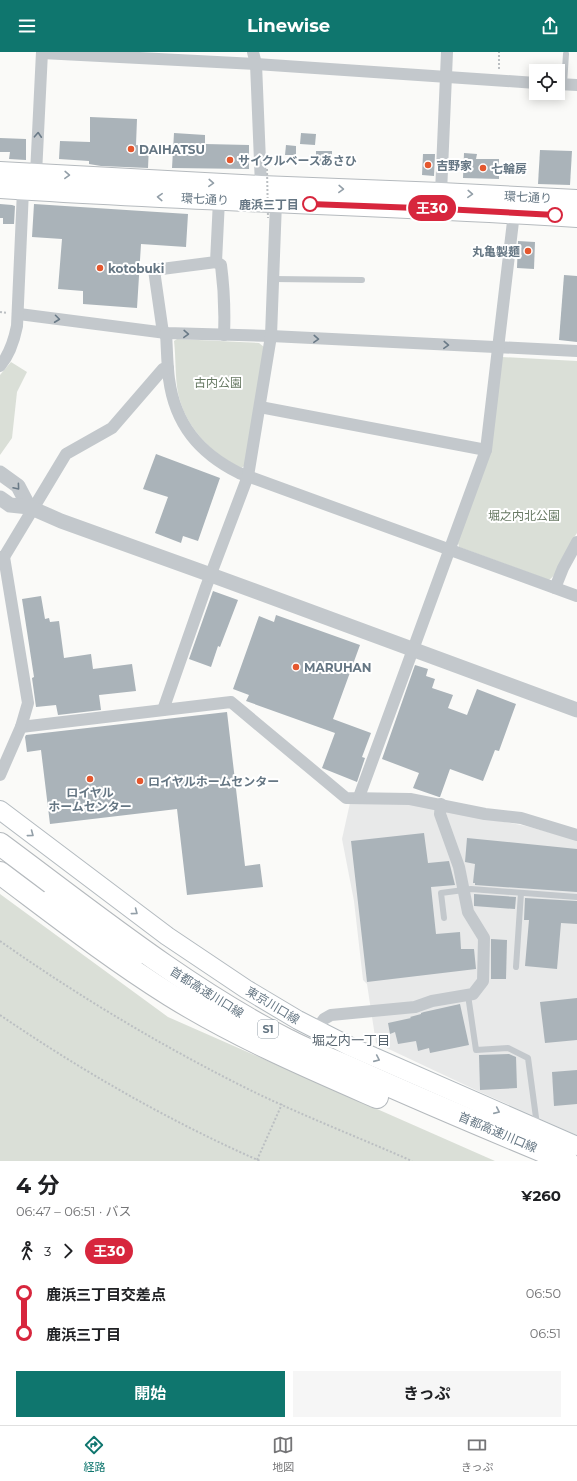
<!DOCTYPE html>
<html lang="ja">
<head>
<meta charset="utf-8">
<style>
  :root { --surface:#fff; --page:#f6f6f6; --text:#202124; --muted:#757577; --line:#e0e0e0; --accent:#0f766e }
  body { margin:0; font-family:Montserrat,"Noto Sans JP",sans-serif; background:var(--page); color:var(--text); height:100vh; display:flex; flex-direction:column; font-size:15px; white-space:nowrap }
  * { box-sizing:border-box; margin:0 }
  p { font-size:13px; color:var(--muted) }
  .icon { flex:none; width:22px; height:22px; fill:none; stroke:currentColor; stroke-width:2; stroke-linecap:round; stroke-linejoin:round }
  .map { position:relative; height:1109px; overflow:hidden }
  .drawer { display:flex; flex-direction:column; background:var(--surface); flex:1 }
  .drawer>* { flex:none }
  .badge { padding:0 8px; border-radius:13px; font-size:14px; line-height:26px }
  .tools { position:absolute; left:529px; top:12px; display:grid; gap:8px }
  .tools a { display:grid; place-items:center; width:36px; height:36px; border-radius:0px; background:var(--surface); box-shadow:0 2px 10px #0003; font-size:20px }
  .map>.badge { position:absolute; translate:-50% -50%; box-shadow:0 0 0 2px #fff }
  .legs { display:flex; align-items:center; gap:6px; height:44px; padding:0 16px; font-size:13px }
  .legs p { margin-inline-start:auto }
  .overview { display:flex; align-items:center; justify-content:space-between; height:68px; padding:0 16px }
  h1 { font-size:22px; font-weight:700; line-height:30px }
  .action { display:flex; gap:8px; margin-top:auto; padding:8px 16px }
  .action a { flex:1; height:46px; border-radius:0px; background:var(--accent); color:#fff; font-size:16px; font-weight:700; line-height:46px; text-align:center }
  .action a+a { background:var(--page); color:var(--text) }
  ul { padding:0 16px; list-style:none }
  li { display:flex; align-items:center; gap:14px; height:40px; font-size:15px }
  li i { display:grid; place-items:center; width:6px; height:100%; margin:0 5px; background:currentColor }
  li i::after { content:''; width:10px; height:10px; margin:-5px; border:3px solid; border-radius:50%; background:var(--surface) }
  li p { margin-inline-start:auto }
  li:first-child i { background:linear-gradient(#0000 50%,currentColor 0) }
  li:last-child i { background:linear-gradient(currentColor 50%,#0000 0) }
  header { display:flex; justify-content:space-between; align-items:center; height:52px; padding:0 16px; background:var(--accent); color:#fff; font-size:18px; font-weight:700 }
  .menu { display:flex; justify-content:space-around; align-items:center; height:56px; border-top:1px solid var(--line); background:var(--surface); font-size:11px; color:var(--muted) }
  .menu a { display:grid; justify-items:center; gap:2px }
  .menu .on { color:var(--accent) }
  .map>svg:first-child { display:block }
  .built { fill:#e8e9e9 }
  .green { fill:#dadfd7 }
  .building { fill:#aab3b9 }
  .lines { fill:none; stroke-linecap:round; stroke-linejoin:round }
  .secondary-casing { stroke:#b3babf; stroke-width:20 }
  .primary-casing { stroke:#b5babe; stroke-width:22 }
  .motorway-casing { stroke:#b4b9bd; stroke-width:24 }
  .path { stroke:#bbbfc2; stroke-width:2; stroke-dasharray:2 2; stroke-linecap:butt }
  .service { stroke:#c3c8cc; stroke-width:6 }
  .minor { stroke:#c3c8cc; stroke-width:12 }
  .tertiary { stroke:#c3c8cc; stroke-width:15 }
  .secondary { stroke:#fff; stroke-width:18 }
  .primary { stroke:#fff; stroke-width:20 }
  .motorway { stroke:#fff; stroke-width:22 }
  .path-bridge { stroke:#bbbfc2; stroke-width:2; stroke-dasharray:2 2; stroke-linecap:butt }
  .oneway { stroke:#6a7a87 }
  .oneway2 { stroke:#939fa8 }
  .line-1-casing { stroke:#fff; stroke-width:9 }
  .line-1 { stroke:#d7263d; stroke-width:6 }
  .poi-dot { fill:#e4572e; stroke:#fff; stroke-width:1.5 }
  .stop-1-dot { fill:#fff; stroke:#d7263d; stroke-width:2 }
  .labels { text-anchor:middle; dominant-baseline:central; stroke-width:4; stroke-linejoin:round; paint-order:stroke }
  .shield { fill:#fff; stroke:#939fa8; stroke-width:1 }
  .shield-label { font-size:11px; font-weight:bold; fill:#657683 }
  .poi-label { font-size:12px; font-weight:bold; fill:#657683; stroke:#fff; text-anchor:start }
  .street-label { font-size:12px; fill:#657683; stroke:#fff }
  .stop-label { font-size:12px; font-weight:bold; fill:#657683; stroke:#fff; text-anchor:end }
  .park-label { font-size:12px; fill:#687a64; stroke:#fff }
  .neighbourhood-label { font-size:13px; fill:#57646e; stroke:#fff }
</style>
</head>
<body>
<header><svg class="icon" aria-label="menu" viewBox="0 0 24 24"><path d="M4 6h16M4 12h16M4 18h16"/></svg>Linewise<svg class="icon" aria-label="share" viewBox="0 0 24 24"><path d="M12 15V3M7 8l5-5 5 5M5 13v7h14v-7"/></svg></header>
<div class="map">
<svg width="577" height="1109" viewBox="0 0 577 1109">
  <rect width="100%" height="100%" fill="#fafaf8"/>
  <path class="built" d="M350 751 411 752 526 774 577 788V1083L480 1040 376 991 367 932 363 928 354 849 342 787Z"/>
  <g class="green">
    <path d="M177 287 259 291 264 295 246 413 241 416C211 401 185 375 178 341 175 325 176 306 174 289Z"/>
    <path d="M502 305 577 309V481C567 495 561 520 549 528L459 495 458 491Z"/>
    <path d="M11 310 27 320 17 340 12 386 0 403V323Z"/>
    <path d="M0 842 168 965 495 1109H0Z"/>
  </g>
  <g class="building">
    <path d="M90 65 137 67 136 93 149 94 148 116 101 114 89 112V109L59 107 60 89 90 90Z"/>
    <path d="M174 81 205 83V92L249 93V117L172 116Z"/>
    <path d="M301 81 316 82 315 93 300 92Z"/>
    <path d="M0 86 26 87V108L9 107 10 100H0Z"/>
    <path d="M286 93 296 94V103H285Z"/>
    <path d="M540 98 572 99 570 133 538 132Z"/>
    <path d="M316 99H332V113L325 112V115L316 114Z"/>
    <path d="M464 101 477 102 476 107H499V127L463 126Z"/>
    <path d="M423 102H435L434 124 422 123Z"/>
    <path d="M0 152 12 153 15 154 14 172H3V166H0Z"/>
    <path d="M34 152 188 162 186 195 141 192 137 256 83 252V239L58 237 62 187 32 185Z"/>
    <path d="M518 189 535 190 534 217 517 216Z"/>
    <path d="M564 223 577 224V290L559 288Z"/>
    <path d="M156 402 220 426 198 489 183 484 181 491 155 481 168 445 143 437Z"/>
    <path d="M213 539 238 548 220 595 218 594 211 615 189 607Z"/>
    <path d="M41 544 45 567 49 566 50 570 59 569 64 606 91 602 93 617 132 612 136 639 99 643 101 658 58 663 56 653 36 655 32 626 34 625 22 547Z"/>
    <path d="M276 563 360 593 333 667 371 681 362 705 365 706 357 730 322 716 335 681 246 649 249 643 233 637 259 564 274 570Z"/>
    <path d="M415 613 428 617 426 624 435 627 432 636 453 643 448 656 467 663 477 637 516 652 499 699 495 698 483 729 450 717 440 745H439L413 736 419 721 382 707Z"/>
    <path d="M227 660 245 814 260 812 263 835 187 843 177 757 50 772 41 698 27 700 25 685 26 683Z"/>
    <path d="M424 781 428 811 449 809 455 833 431 835 436 882 460 880 461 897H474L476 917 367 930 351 789Z"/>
    <path d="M467 786 577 797V840L475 833V831H473L475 812 465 810Z"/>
    <path d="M474 842 516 845 515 857 474 854Z"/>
    <path d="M525 846 577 849V872L561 871 557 917 525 914 529 868H524Z"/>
    <path d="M491 887 507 888 506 927H491Z"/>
    <path d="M577 946V988L545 991 540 950Z"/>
    <path d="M460 952 469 993 430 1001 429 996 418 999 416 989 398 992 395 980 390 982 388 971 411 966 410 965 421 962V961L424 960Z"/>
    <path d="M509 1002 516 1005 517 1036 480 1038 479 1003Z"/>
    <path d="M577 1018V1052L554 1054 552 1020Z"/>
  </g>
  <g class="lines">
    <defs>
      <g id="secondary">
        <path d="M0 758 167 884 246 937 298 968 349 994 577 1094"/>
        <path d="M51 846 135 905"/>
      </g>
      <g id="primary">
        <path d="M0 120 261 134 441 141 577 148"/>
        <path d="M0 136C192 149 385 153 577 165"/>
      </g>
      <g id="motorway">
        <path d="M0 792C93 861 184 935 287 988 310 1000 335 1009 359 1020 428 1051 497 1080 567 1109"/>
        <path d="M0 821C56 863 111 906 170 943 236 984 306 1014 377 1045"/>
      </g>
    </defs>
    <use href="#secondary" class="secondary-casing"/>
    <use href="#primary" class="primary-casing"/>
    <use href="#motorway" class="motorway-casing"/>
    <g class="path">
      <path d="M499 17V0"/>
      <path d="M0 260 7 261"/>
      <path d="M0 889C81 946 165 996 254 1040 306 1065 360 1086 412 1109"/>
      <path d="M0 963C82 1019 169 1069 260 1109"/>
      <path d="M257 1108 282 1052"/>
    </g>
    <g class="service">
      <path d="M564 32 566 2"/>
      <path d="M273 227 362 228"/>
      <path d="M444 866 441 841 471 837 577 845"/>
      <path d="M516 915 521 841"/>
      <path d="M468 943 476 998 508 996 528 1006 537 1073"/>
    </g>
    <g class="minor">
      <path d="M253 0 256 12 261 134"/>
      <path d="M42 1 256 12 536 31"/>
      <path d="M558 32 577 33"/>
      <path d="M36 122 42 0"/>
      <path d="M441 141 447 0"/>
      <path d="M216 210 221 213C224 236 225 259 224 283"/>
      <path d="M19 262 166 281 271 284 577 299"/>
      <path d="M163 281 154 218 216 210 219 148"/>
      <path d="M166 281C167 296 167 312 169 327 175 372 199 401 239 421L577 544"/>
      <path d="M0 314C10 302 14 289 17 274L23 138"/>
      <path d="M260 355 486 398"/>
      <path d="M0 505H4L66 402 112 376 163 317 168 316"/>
      <path d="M555 536 563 516 577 490"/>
      <path d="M163 658 206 535 248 424 271 284 276 150"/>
      <path d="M21 675 231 650 346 746 410 747 485 762 521 766 577 783"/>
      <path d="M0 723 21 675 28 651 4 505"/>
      <path d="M359 745 486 398 514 161"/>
      <path d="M316 978 324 967 331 963 415 955 432 949 473 942 483 929 484 886 468 860 459 815 440 762 441 752"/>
    </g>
    <g class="tertiary">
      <path d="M0 421 18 434 29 455"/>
      <path d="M0 446 10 453 29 455 61 469 211 523 577 658"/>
    </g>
    <use href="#secondary" class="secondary"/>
    <use href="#primary" class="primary"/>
    <use href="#motorway" class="motorway"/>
    <path class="path-bridge" d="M267 117 268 166"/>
  </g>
  <defs><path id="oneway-chevron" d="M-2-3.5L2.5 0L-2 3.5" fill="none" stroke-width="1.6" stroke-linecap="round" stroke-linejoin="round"/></defs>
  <g class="oneway">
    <use href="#oneway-chevron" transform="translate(38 83) rotate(-87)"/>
    <use href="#oneway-chevron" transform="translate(57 267) rotate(7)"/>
    <use href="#oneway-chevron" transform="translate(186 282) rotate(2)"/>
    <use href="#oneway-chevron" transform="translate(316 287) rotate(3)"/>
    <use href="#oneway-chevron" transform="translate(446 293) rotate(3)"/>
    <use href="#oneway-chevron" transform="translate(17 435) rotate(50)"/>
  </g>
  <g class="oneway2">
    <use href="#oneway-chevron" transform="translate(67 123) rotate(2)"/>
    <use href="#oneway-chevron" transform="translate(211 131) rotate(3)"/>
    <use href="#oneway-chevron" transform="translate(341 137) rotate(2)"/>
    <use href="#oneway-chevron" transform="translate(470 142) rotate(3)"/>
    <use href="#oneway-chevron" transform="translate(160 145) rotate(-177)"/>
    <use href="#oneway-chevron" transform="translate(31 782) rotate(37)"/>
    <use href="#oneway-chevron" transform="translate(135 860) rotate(37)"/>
    <use href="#oneway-chevron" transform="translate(377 1007) rotate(24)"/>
    <use href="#oneway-chevron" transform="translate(497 1059) rotate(24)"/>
  </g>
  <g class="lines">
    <defs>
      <path id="line-1" d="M310 152 444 157 555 163"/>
    </defs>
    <use href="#line-1" class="line-1-casing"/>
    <use href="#line-1" class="line-1"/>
  </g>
  <g class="poi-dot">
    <circle cx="131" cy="97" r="4"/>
    <circle cx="230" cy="108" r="4"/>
    <circle cx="428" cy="113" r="4"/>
    <circle cx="483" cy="116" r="4"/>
    <circle cx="528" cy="199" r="4"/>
    <circle cx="100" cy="216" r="4"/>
    <circle cx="296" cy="615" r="4"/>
    <circle cx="90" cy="727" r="4"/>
    <circle cx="140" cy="729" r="4"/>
  </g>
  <g class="stop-1-dot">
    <circle cx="310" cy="152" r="7"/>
    <circle cx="555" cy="163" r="7"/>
  </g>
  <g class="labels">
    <rect class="shield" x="258" y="968" width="20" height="18" rx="3"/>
    <g class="shield-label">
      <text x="268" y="977">S1</text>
    </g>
    <g class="poi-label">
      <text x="139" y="97">DAIHATSU</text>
      <text x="238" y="108">サイクルベースあさひ</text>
      <text x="436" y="113">吉野家</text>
      <text x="491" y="116">七輪房</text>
      <text x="520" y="199" text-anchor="end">丸亀製麺</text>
      <text x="108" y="216">kotobuki</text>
      <text x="304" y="615">MARUHAN</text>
      <text x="148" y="729">ロイヤルホームセンター</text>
      <text x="90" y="740" text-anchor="middle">ロイヤル<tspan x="90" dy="14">ホームセンター</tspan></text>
    </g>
    <g class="street-label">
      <text transform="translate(528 145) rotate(3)">環七通り</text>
      <text transform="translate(205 147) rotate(3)">環七通り</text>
      <text transform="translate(207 940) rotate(32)">首都高速川口線</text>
      <text transform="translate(273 953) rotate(31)">東京川口線</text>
      <text transform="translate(498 1080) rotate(23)">首都高速川口線</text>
    </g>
    <g class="stop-label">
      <text x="299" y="152">鹿浜三丁目</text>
    </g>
    <g class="park-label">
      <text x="218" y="330">古内公園</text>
      <text x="524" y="463">堀之内北公園</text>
    </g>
    <g class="neighbourhood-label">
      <text x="351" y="988">堀之内一丁目</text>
    </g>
  </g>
</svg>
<div class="tools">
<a><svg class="icon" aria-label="locate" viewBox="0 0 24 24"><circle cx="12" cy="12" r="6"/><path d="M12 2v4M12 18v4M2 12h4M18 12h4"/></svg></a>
</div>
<b class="badge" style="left:432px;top:156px;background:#d7263d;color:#fff">王30</b>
</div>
<section class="drawer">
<div class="overview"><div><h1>4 分</h1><p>06:47 – 06:51 · バス</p></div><b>¥260</b></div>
<div class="legs"><svg class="icon" aria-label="walk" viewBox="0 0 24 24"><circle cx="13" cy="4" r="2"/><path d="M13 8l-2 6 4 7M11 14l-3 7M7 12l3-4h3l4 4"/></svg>3<svg class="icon" aria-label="forward" viewBox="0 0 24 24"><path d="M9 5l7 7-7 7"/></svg><b class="badge" style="background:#d7263d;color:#fff">王30</b></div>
<ul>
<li><i style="color:#d7263d"></i><b>鹿浜三丁目交差点</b><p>06:50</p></li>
<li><i style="color:#d7263d"></i><b>鹿浜三丁目</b><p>06:51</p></li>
</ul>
<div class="action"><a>開始</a><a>きっぷ</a></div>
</section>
<nav class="menu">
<a class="on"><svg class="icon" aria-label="directions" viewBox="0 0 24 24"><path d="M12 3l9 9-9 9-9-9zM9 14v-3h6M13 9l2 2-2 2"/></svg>経路</a>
<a><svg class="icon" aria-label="map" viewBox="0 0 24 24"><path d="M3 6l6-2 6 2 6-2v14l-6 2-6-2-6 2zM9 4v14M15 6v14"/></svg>地図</a>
<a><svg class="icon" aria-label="tickets" viewBox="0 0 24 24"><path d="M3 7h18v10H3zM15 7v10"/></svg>きっぷ</a>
</nav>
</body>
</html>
